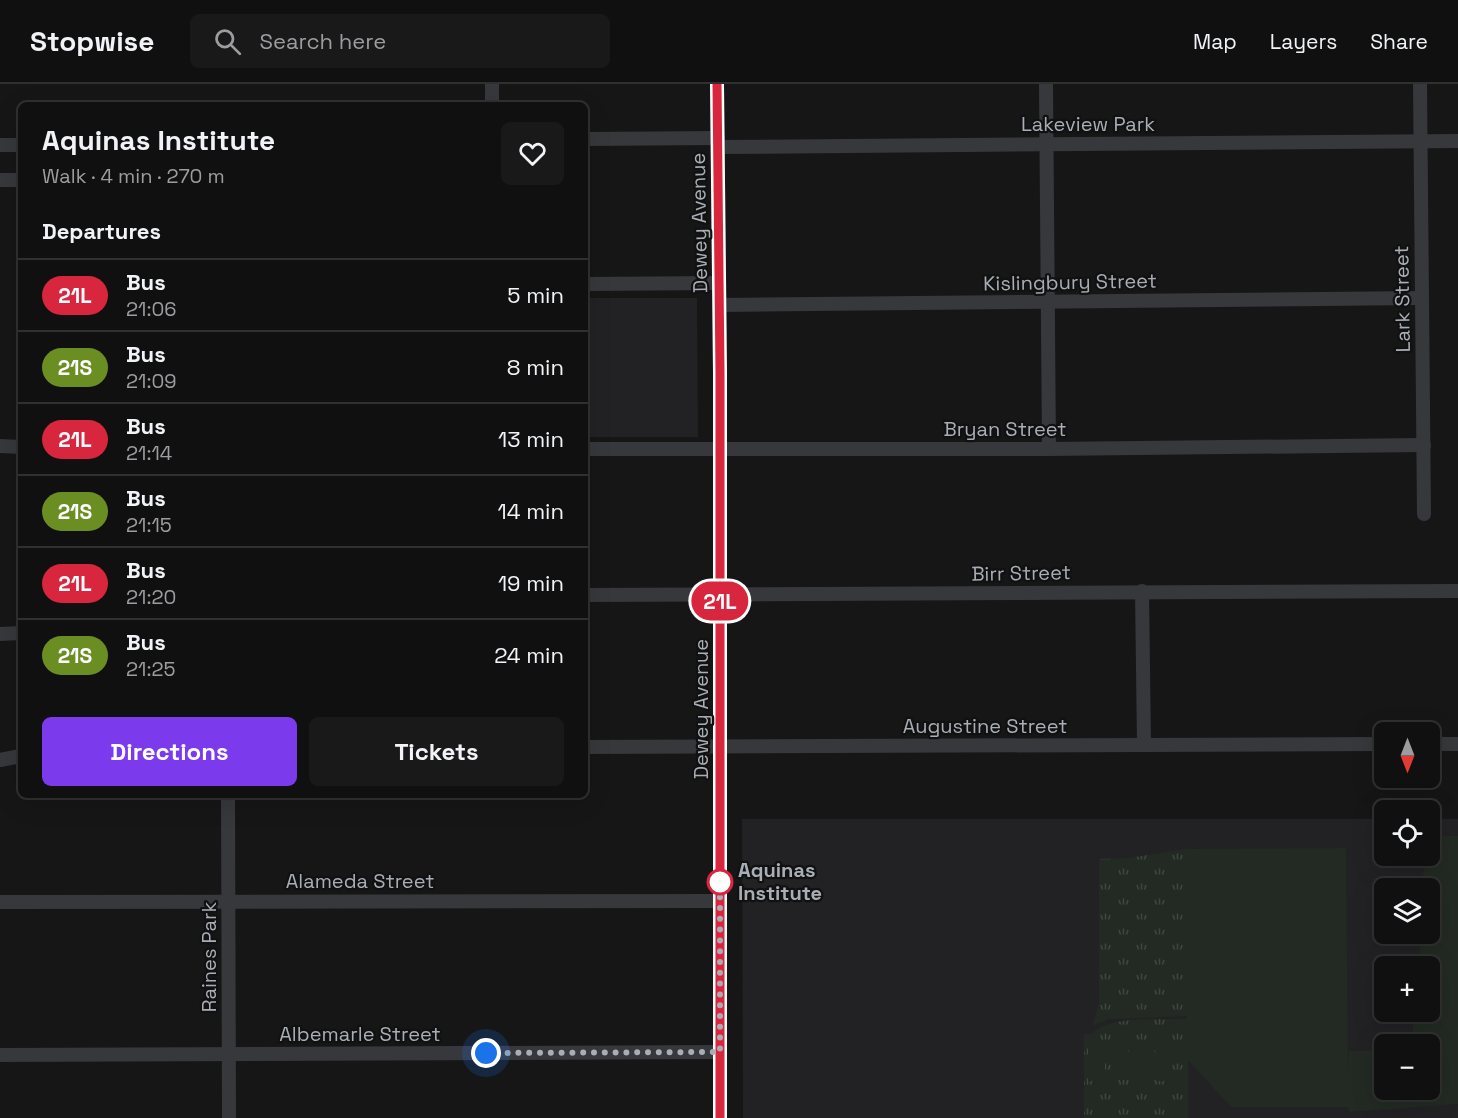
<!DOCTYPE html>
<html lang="en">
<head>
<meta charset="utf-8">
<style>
  :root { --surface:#101011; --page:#19191a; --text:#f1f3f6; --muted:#9c9d9f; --line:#303031; --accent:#7c3aed }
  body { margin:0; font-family:"Space Grotesk",sans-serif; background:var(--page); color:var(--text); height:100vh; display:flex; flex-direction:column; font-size:22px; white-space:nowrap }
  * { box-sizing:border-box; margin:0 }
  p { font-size:20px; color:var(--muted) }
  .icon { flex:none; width:33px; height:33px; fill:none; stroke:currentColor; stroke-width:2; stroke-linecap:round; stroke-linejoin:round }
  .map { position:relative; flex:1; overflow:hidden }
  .sheet { position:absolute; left:18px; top:18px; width:570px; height:696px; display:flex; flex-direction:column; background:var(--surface); border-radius:9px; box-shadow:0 6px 24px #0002,0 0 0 2px var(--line) }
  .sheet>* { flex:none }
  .badge { padding:0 12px; border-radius:20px; font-size:21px; line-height:39px }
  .needle { width:39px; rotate:180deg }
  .tools { position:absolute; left:1374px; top:638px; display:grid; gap:12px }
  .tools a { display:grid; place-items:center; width:66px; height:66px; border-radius:9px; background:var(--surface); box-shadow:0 6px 24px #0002,0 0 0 2px var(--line); font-size:30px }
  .you { position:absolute; width:30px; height:30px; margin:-15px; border:4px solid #fff; border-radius:50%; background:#1a73e8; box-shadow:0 0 0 9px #1a73e833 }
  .map>.badge { position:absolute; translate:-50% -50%; box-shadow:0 0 0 3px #fff }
  h2 { padding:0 24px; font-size:22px; line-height:54px }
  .round { display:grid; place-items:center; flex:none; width:63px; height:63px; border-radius:9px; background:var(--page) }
  .head { display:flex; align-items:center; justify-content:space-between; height:102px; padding:0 24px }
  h1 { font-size:28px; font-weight:800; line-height:45px }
  .button { display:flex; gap:12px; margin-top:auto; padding:12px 24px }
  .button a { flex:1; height:69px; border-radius:9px; background:var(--accent); color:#fff; font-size:24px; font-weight:800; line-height:69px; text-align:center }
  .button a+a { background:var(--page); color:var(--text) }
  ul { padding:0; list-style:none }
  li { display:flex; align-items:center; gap:18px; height:72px; padding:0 24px; border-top:2px solid var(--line) }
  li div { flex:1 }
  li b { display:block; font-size:22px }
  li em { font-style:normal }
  li .badge { min-width:66px; font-weight:700; text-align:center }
  header { display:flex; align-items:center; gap:36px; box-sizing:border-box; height:84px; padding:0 30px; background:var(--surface); border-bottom:2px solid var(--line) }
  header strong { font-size:28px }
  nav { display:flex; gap:33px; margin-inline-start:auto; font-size:21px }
  .search { width:420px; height:54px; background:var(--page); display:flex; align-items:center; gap:15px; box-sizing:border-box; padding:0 21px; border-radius:9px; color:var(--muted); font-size:22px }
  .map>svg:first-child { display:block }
  .built { fill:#222224; fill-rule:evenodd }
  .grass { fill:url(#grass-tufts) }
  .garden { fill:#222a23 }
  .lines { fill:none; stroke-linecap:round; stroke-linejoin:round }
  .minor { stroke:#37383c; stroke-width:14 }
  .line-casing { stroke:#fff; stroke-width:14 }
  .line { stroke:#d7263d; stroke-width:9 }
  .walk { stroke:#a9aeb6; stroke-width:6; stroke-dasharray:0 10.8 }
  .stop-dot { fill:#fff; stroke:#d7263d; stroke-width:3 }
  .labels { text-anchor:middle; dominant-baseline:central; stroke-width:4.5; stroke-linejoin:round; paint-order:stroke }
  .street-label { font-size:20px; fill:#a9aeb6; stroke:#111112 }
  .stop-label { font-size:20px; font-weight:bold; fill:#a9aeb6; stroke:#111112; text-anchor:start }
</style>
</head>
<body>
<header>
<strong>Stopwise</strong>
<div class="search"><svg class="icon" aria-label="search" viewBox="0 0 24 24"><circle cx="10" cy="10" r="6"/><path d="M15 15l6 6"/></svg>Search here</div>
<nav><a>Map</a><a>Layers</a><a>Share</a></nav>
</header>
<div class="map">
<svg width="1458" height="1034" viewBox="0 0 1458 1034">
  <defs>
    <pattern id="grass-tufts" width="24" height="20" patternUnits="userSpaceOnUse" patternTransform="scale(1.5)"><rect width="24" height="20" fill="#222a23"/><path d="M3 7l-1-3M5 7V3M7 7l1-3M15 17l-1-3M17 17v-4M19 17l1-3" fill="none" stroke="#3f4641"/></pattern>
  </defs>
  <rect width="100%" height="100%" fill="#161617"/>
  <g class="built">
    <path d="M585 214H697L698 353H585Z"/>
    <path d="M742 735H1384V771H1430V735H1458V1034H743ZM1384 804H1430V849H1384ZM1384 882H1430V927H1384ZM1384 960H1430V1005H1384Z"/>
  </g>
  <g class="grass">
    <path d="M1187 765 1188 932 1109 935 1093 941 1099 919V775L1128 774Z"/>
    <path d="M1188 935V1034H1084V950H1092C1108 931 1162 936 1188 935Z"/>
  </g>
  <g class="garden">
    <path d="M1430 752H1458V1020L1349 1028 1348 1023H1231L1187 975V765L1346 764 1348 986 1349 967 1384 966V1005H1430V960H1413V927H1430V882H1420V849H1430V804H1420C1420 791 1428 785 1426 771H1430Z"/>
    <rect x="1088" y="960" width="17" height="37"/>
    <rect x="1111" y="960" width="17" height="36"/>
    <path d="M1132 960H1149L1150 997H1133Z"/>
    <path d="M1155 960H1172V997H1156Z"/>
  </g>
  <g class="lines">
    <g class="minor">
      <path d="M717 0 720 289V1034"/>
      <path d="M1046 0 1049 365"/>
      <path d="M1420 0 1424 430"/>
      <path d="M492 21V0"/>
      <path d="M585 55 718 54"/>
      <path d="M0 61H21"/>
      <path d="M718 63 1458 57"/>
      <path d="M0 96H21"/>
      <path d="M585 200 719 199"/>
      <path d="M720 221 1421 214"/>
      <path d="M0 362 21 363"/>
      <path d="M585 365H1049L1424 361"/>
      <path d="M1142 507 1144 661"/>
      <path d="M585 511 1458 507"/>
      <path d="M0 550 21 549"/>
      <path d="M1430 660H1458"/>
      <path d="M585 663 1384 660"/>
      <path d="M0 676 21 672"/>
      <path d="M228 711 229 1034"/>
      <path d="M0 818 720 817"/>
      <path d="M0 971 720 968"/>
    </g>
  </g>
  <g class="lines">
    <defs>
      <path id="line" d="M717 0 720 289V1034"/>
    </defs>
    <use href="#line" class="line-casing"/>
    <use href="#line" class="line"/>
    <path class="walk" d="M486 969 720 968V798"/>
  </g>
  <circle class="stop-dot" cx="720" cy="798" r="12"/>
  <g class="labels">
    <g class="street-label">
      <text x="1088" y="40">Lakeview Park</text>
      <text transform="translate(699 139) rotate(-91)">Dewey Avenue</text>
      <text transform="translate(1070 198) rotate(-1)">Kislingbury Street</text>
      <text transform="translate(1402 215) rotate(-91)">Lark Street</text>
      <text x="1005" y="345">Bryan Street</text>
      <text transform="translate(1021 489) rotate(-1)">Birr Street</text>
      <text transform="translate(701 625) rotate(-90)">Dewey Avenue</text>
      <text x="985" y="642">Augustine Street</text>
      <text x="360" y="797">Alameda Street</text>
      <text transform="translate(209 873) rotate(-90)">Raines Park</text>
      <text x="360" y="950">Albemarle Street</text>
    </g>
    <g class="stop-label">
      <text x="738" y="786">Aquinas<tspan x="738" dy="23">Institute</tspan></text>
    </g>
  </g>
</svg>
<div class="tools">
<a><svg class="needle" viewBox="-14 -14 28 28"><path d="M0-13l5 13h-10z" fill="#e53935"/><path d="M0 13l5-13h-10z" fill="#9c9d9f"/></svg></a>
<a><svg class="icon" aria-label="locate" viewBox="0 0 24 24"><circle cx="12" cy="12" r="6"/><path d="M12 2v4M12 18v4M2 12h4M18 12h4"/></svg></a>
<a><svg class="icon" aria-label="layers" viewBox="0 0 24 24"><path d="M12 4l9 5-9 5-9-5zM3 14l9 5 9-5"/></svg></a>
<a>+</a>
<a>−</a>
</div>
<div class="you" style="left:486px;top:969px"></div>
<b class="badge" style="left:720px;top:517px;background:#d7263d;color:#fff">21L</b>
<section class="sheet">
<div class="head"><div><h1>Aquinas Institute</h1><p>Walk · 4 min · 270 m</p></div><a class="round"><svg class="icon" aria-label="heart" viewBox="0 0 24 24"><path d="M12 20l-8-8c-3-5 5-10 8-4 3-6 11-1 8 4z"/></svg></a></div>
<h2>Departures</h2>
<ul>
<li><span class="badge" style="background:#d7263d;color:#fff">21L</span><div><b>Bus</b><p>21:06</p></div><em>5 min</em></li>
<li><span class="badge" style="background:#6b8e23;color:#fff">21S</span><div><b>Bus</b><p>21:09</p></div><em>8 min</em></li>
<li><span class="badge" style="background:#d7263d;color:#fff">21L</span><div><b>Bus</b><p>21:14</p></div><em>13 min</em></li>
<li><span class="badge" style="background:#6b8e23;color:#fff">21S</span><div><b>Bus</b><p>21:15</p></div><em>14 min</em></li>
<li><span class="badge" style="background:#d7263d;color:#fff">21L</span><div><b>Bus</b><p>21:20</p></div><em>19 min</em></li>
<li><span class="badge" style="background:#6b8e23;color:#fff">21S</span><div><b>Bus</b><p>21:25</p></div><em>24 min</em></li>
</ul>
<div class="button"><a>Directions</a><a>Tickets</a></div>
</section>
</div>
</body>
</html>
